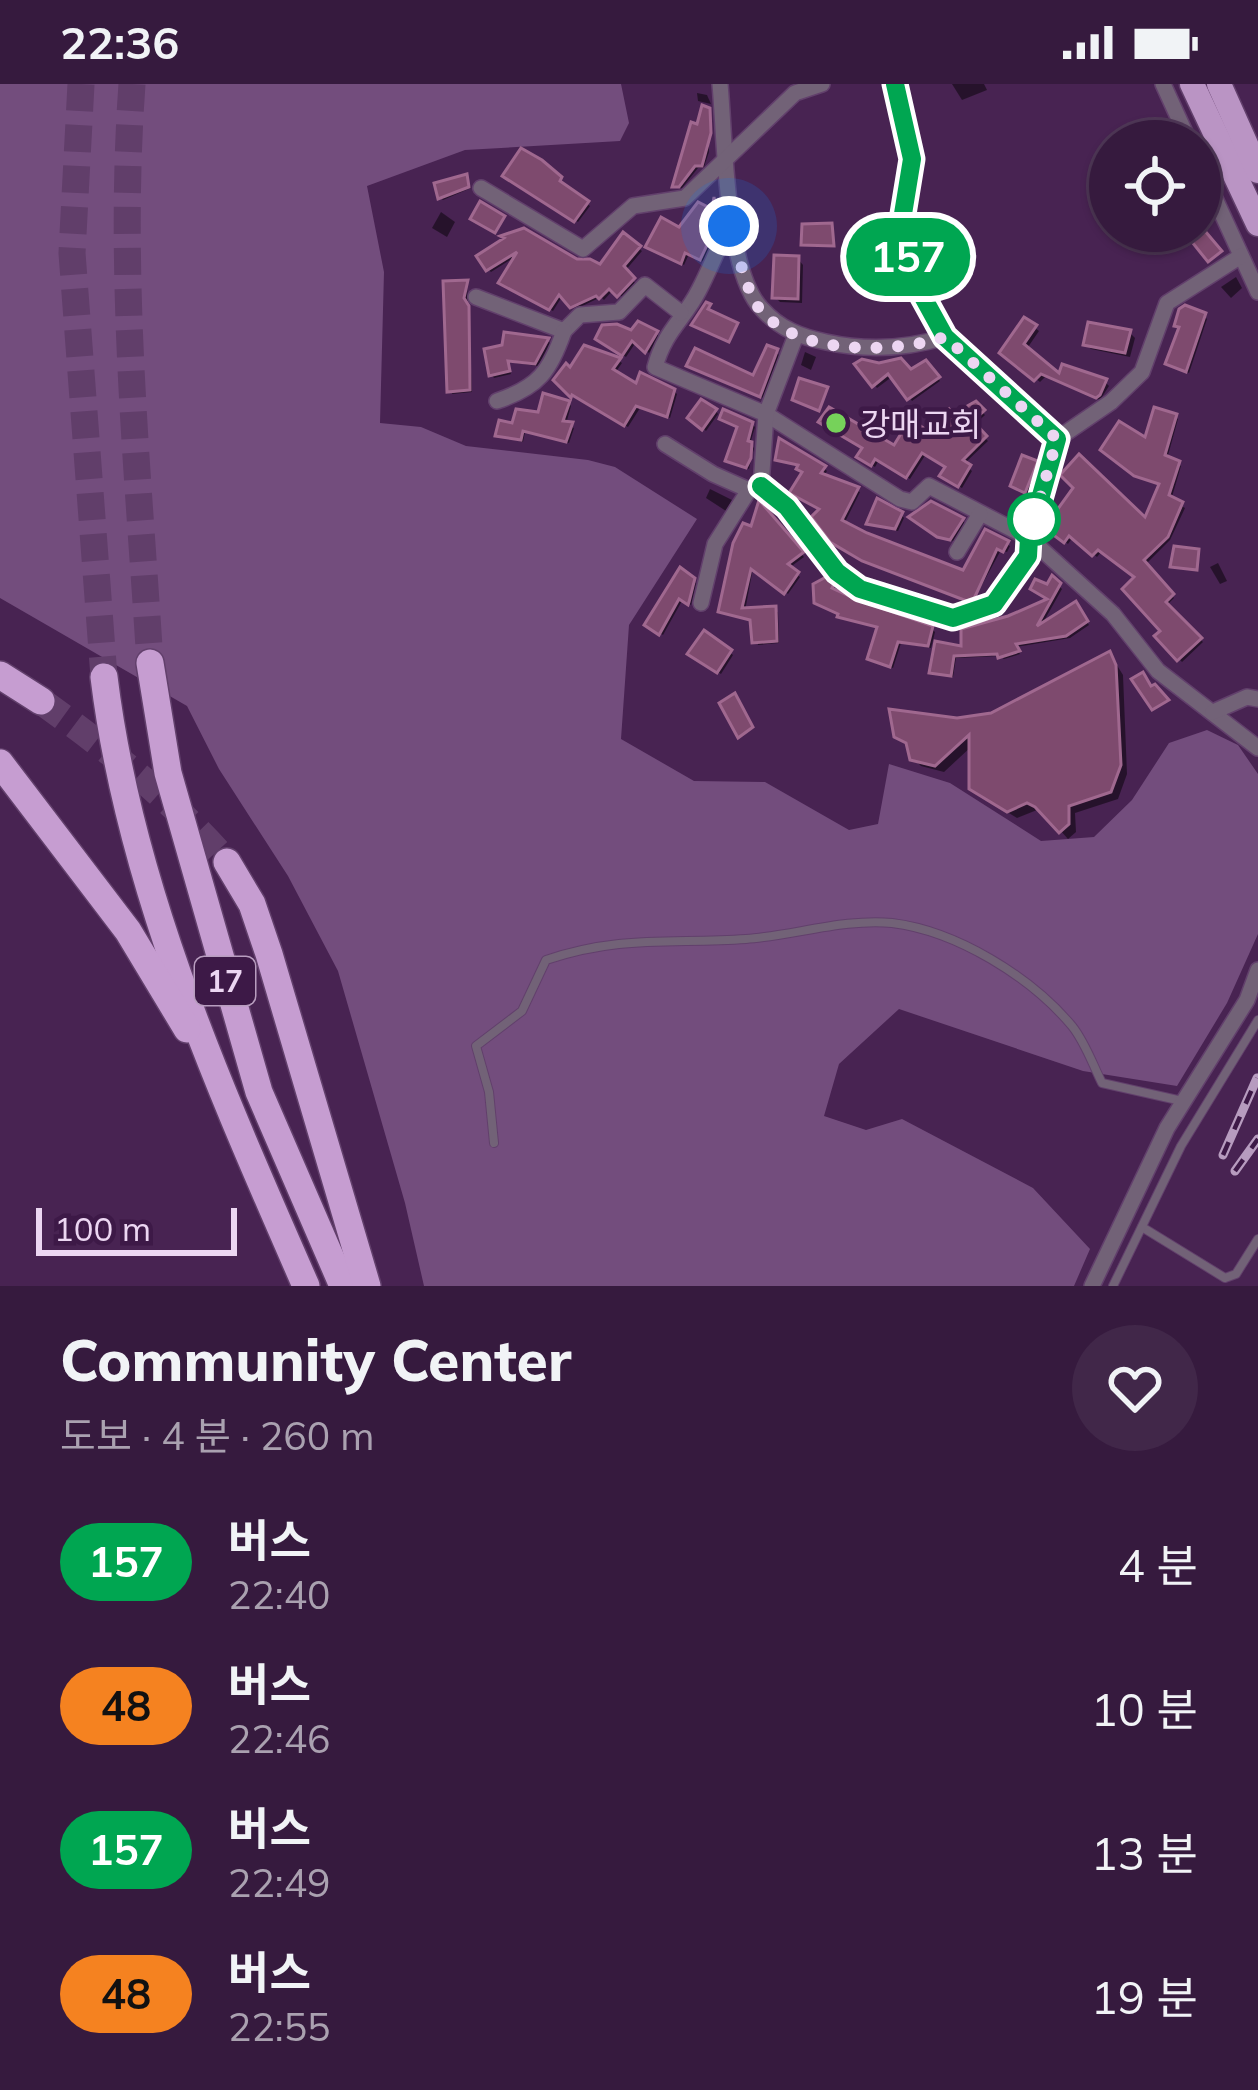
<!DOCTYPE html>
<html lang="ko">
<head>
<meta charset="utf-8">
<style>
  :root { --surface:#361a3e; --page:#412749; --text:#f1f3f6; --muted:#aaa1b0; --line:#503858 }
  body { margin:0; font-family:Mulish,"Noto Sans KR",sans-serif; background:var(--page); color:var(--text); height:100vh; display:flex; flex-direction:column; font-size:45px; white-space:nowrap }
  * { box-sizing:border-box; margin:0 }
  p { font-size:39px; color:var(--muted) }
  .icon { flex:none; width:66px; height:66px; fill:none; stroke:currentColor; stroke-width:2; stroke-linecap:round; stroke-linejoin:round }
  .map { position:relative; height:1202px; overflow:hidden }
  .sheet { display:flex; flex-direction:column; background:var(--surface); flex:1 }
  .sheet>* { flex:none }
  .badge { padding:0 24px; border-radius:39px; font-size:42px; line-height:78px }
  .fabs { position:absolute; left:1089px; top:36px; display:grid; gap:24px }
  .fabs a { display:grid; place-items:center; width:132px; height:132px; border-radius:50%; background:var(--surface); box-shadow:0 3px 9px #0004,0 0 0 3px var(--line); font-size:60px }
  .scale { position:absolute; left:36px; bottom:30px; width:201px; box-sizing:border-box; padding-left:12px; border:6px solid #ecd6f2; border-top:0; font-size:33px; line-height:42px; white-space:nowrap; color:#ecd6f2; -webkit-text-stroke:9px #3d1947; paint-order:stroke }
  .you { position:absolute; width:60px; height:60px; margin:-30px; border:9px solid #fff; border-radius:50%; background:#1a73e8; box-shadow:0 0 0 18px #1a73e833 }
  .map>.badge { position:absolute; translate:-50% -50%; box-shadow:0 0 0 6px #fff }
  .round { display:grid; place-items:center; flex:none; width:126px; height:126px; border-radius:63px; background:var(--page) }
  .summary { display:flex; align-items:center; justify-content:space-between; height:204px; padding:0 60px }
  h1 { font-size:57px; font-weight:800; line-height:90px }
  ul { padding:0; list-style:none }
  li { display:flex; align-items:center; gap:36px; height:144px; padding:0 60px }
  li div { flex:1 }
  li b { display:block; font-size:45px }
  li em { font-style:normal }
  li .badge { min-width:132px; font-weight:700; text-align:center }
  .status { display:flex; justify-content:space-between; align-items:center; height:84px; padding:0 60px; background:var(--surface); direction:ltr }
  .status svg { height:33px; fill:currentColor }
  .map>svg:first-child { display:block }
  .forest { fill:#734d7d }
  .shadow { fill:#0007 }
  .building { fill:#7e4a6e; stroke:#a0688f; stroke-width:3 }
  .lines { fill:none; stroke-linecap:round; stroke-linejoin:round }
  .motorway-tunnel { stroke:#613e6a; stroke-width:27; stroke-dasharray:27 14; stroke-linecap:butt }
  .service-casing { stroke:#62406c; stroke-width:10 }
  .minor-casing { stroke:#62406c; stroke-width:18 }
  .trunk-casing { stroke:#62406c; stroke-width:27 }
  .motorway-casing { stroke:#62406c; stroke-width:30 }
  .service { stroke:#726277; stroke-width:8 }
  .minor { stroke:#726277; stroke-width:15 }
  .trunk { stroke:#ba94c4; stroke-width:24 }
  .motorway { stroke:#c69dd1; stroke-width:27 }
  .rail-casing { stroke:#b79cbf; stroke-width:9 }
  .rail { stroke:#3d1947; stroke-width:4.5; stroke-dasharray:14; stroke-linecap:butt }
  .line-casing { stroke:#fff; stroke-width:27 }
  .line { stroke:#00a651; stroke-width:18 }
  .walk { stroke:#ecd6f2; stroke-width:12; stroke-dasharray:0 21.6 }
  .poi-dot { fill:#76d25a; stroke:#3d1947; stroke-width:4.5 }
  .stop-dot { fill:#fff; stroke:#00a651; stroke-width:6 }
  .labels { text-anchor:middle; dominant-baseline:central; stroke-width:9; stroke-linejoin:round; paint-order:stroke }
  .shield { fill:#3d1947; stroke:#b89dbf; stroke-width:3 }
  .shield-label { font-size:30px; font-weight:bold; fill:#ecd6f2 }
  .poi-label { font-size:33px; fill:#ecd6f2; stroke:#3d1947; text-anchor:start }
</style>
</head>
<body>
<div class="status"><b>22:36</b><svg viewBox="0 0 49 12"><path d="M0 12V9h3v3zM5 12V6h3v6zM10 12V3h3v9zM15 12V0h3v12zM26 1h20v11H26zM47 4h2v5h-2z"/></svg></div>
<div class="map">
<svg width="1258" height="1202" viewBox="0 0 1258 1202">
  <rect width="100%" height="100%" fill="#482352"/>
  <path class="forest" d="M0 0H621L629 39 620 57 465 66 367 102 384 188 380 339 421 343 466 362 588 376 615 383 697 435 629 541 621 655 694 697 765 698 849 746 878 740 889 680 950 699 1041 757 1094 753 1132 716 1169 659 1207 646 1238 661 1258 690V850L1227 919 1177 1002 1083 987 899 925 839 980 824 1032 866 1046 902 1035 1033 1104 1090 1165 1074 1202H424L405 1119 338 887 288 792 219 685 187 622 0 514Z"/>
  <g class="shadow">
    <path d="M952 0H984L987 6 962 16Z"/>
    <path d="M697 9 707 11 711 20 698 17Z"/>
    <path d="M708 26 709 68 704 83 698 84 682 104H678Z"/>
    <path d="M466 93 471 104 443 116 441 114Z"/>
    <path d="M509 94 561 95V101L590 122 578 138Z"/>
    <path d="M716 120 721 140 703 177 689 170 684 181 652 165 714 130Z"/>
    <path d="M441 128 455 138 447 153 432 144Z"/>
    <path d="M623 152 642 167 625 187 635 199 622 213 614 205 604 216 601 213 576 225 563 211 553 227 505 201 518 171 491 188 488 185 508 155 601 183Z"/>
    <path d="M798 175 803 181 802 219 780 218 775 213Z"/>
    <path d="M1236 193 1242 204 1231 214 1221 203Z"/>
    <path d="M467 199 472 308 452 310 446 200Z"/>
    <path d="M1204 232 1207 235 1189 289 1172 282Z"/>
    <path d="M1035 244 1039 247 1026 266 1060 294 1105 298 1109 302 1100 316 1046 292 1040 298 1003 268Z"/>
    <path d="M656 249 659 252 649 269 636 258 626 273 601 257Z"/>
    <path d="M1130 249 1135 254 1130 273 1091 265 1086 260Z"/>
    <path d="M547 256 550 259 538 282 508 278 511 290 494 294 492 291 505 264Z"/>
    <path d="M585 265 619 277 622 279 615 289 637 303 674 307 677 310 670 334 640 324 628 343 574 313 557 296 571 287Z"/>
    <path d="M776 268 779 271 763 314 693 284 755 295Z"/>
    <path d="M805 268 816 273 811 286 801 281Z"/>
    <path d="M925 279 940 297 912 317 893 292 877 304 858 281 911 289Z"/>
    <path d="M568 319 571 322 566 340 574 344 569 359 525 348 523 358 499 351Z"/>
    <path d="M975 321 985 331 973 342 988 357 964 380 972 387 962 404 945 394 949 383 926 370 910 395 879 376 875 383 863 375 895 365Z"/>
    <path d="M716 327 718 330 706 347 691 333Z"/>
    <path d="M1175 332 1178 335 1167 375 1181 382 1171 416 1185 424 1170 456 1145 481 1174 514 1166 522 1203 558 1182 578 1158 552 1164 547 1138 494 1102 467 1097 473 1073 453 1068 460 1048 444 1146 438 1162 401 1140 394 1147 358Z"/>
    <path d="M752 340 755 343 750 360 754 364 749 385 729 376Z"/>
    <path d="M781 358 824 384 827 387 823 393 860 408 844 440 866 452 964 490 986 449 1010 462 1007 468 1001 466 971 521 960 517 958 510 868 479 836 460 815 433 822 425 793 408 805 389 801 382 778 375Z"/>
    <path d="M1037 380 1039 383 1028 410 1016 404Z"/>
    <path d="M710 405 732 416 726 427 706 414Z"/>
    <path d="M760 422 804 473 789 484 800 493 788 510 753 484 745 527 778 528 779 559 758 561 753 537 721 527Z"/>
    <path d="M901 430 904 434 898 447 869 439Z"/>
    <path d="M913 433 962 436 965 439 954 457 943 455Z"/>
    <path d="M1218 479 1227 497 1220 500 1210 483Z"/>
    <path d="M681 487 696 499 691 521 683 515 663 551 651 543Z"/>
    <path d="M1052 495 1062 505 1040 544 1078 524 1089 541 1070 554 1016 563 1020 570 1004 575 1000 572 956 574 953 593 932 588 938 560 965 566 1009 535 1051 517 1037 507 1048 504Z"/>
    <path d="M826 497 834 508 932 545 935 548 931 564 901 559 893 584 873 578 870 575 879 544 843 535Z"/>
    <path d="M705 550 733 571 721 590 694 573Z"/>
    <path d="M1110 570 1123 591 1127 690 1118 715 1075 729 1076 748 1068 755 1045 729 1037 726 1017 734 981 712 972 662 944 688 921 682 913 674 910 662 897 652 992 632Z"/>
  </g>
  <g class="building">
    <path d="M702 21 710 24 711 49 702 82H695L679 103H672L691 38 697 40Z"/>
    <path d="M521 64 542 76 562 93 560 97 589 117 574 138 502 92Z"/>
    <path d="M467 90 469 103 438 115 434 99Z"/>
    <path d="M714 113 719 136 700 176 685 169 681 180 645 163 661 133 679 143 698 118 712 125Z"/>
    <path d="M480 117 505 132 495 149 470 135Z"/>
    <path d="M832 139 834 162 801 161 802 140Z"/>
    <path d="M524 144 577 175H590L600 180 623 148 641 162 624 182 635 194 617 213 609 205 599 215 596 212 570 224 559 211 549 226 498 199 517 168 486 187 476 172 504 154 500 152Z"/>
    <path d="M1205 147 1222 167 1208 178 1192 158Z"/>
    <path d="M774 171 799 172 798 215 772 214Z"/>
    <path d="M468 196 464 214 469 222 470 306 447 308 443 197Z"/>
    <path d="M706 218 711 220 708 225 738 239 729 258 691 241Z"/>
    <path d="M1185 221 1206 229 1186 288 1165 280 1179 243 1174 242 1179 225Z"/>
    <path d="M1024 233 1037 241 1024 260 1059 289 1062 280 1107 295 1100 311 1096 314 1041 290 1034 297 999 269Z"/>
    <path d="M638 237 658 247 645 269 632 257 622 272 595 255 602 241 617 240 631 246Z"/>
    <path d="M1088 238 1131 246 1125 269 1083 261Z"/>
    <path d="M504 248 549 254 535 280 508 277 510 287 489 292 484 265 502 261Z"/>
    <path d="M584 261 621 274 613 285 636 299 640 288 675 305 667 333 636 322 624 342 572 311 571 314 553 296 566 279 570 283Z"/>
    <path d="M767 261 778 265 760 313 686 282 695 264 753 291Z"/>
    <path d="M901 274 911 285 926 276 940 293 907 316 888 290 872 303 854 280 862 275 879 279Z"/>
    <path d="M799 294 828 303 819 327 792 316Z"/>
    <path d="M543 309 570 317 563 337 573 338 566 358 523 347 521 356 495 352 499 336 512 339 516 325 538 328Z"/>
    <path d="M701 315 717 325 702 346 687 334Z"/>
    <path d="M976 317 985 326 973 337 987 352 963 376 971 381 958 403 939 392 945 383 922 369 906 394 875 375 871 382 856 373 862 364 818 338 829 323 894 361 910 335 925 345 949 325 953 330Z"/>
    <path d="M1154 323 1177 330 1165 371 1180 377 1169 411 1183 418 1168 453 1144 476 1174 510 1166 518 1202 554 1177 577 1154 552 1160 547 1122 505 1134 493 1098 466 1092 472 1069 452 1064 459 1044 444 1073 404 1060 391 1079 370 1145 433 1159 400 1134 392 1100 366 1119 337 1145 353Z"/>
    <path d="M723 325 753 338 748 357 752 358 751 374 746 384 725 377 737 343 719 335Z"/>
    <path d="M779 354 826 382 821 389 859 403 842 436 867 449 963 486 985 445 1009 457 1003 468 997 465 972 519 862 477 830 458 811 433 819 425 789 409 802 388 796 385 798 381 775 376Z"/>
    <path d="M1022 371 1038 377 1025 409 1010 402Z"/>
    <path d="M877 414 903 428 895 445 866 440Z"/>
    <path d="M759 416 804 468 788 480 799 488 784 510 751 485 742 524 776 522 777 557 752 559 750 536 718 528 733 459 743 439 751 442Z"/>
    <path d="M931 417 964 434 950 456 937 453 908 433Z"/>
    <path d="M1174 462 1199 465 1197 486 1170 483Z"/>
    <path d="M680 483 695 494 689 518 688 521 679 515 659 551 644 541Z"/>
    <path d="M1052 491 1061 499 1037 542 1076 517 1088 537 1066 552 1016 560 1020 567 998 574 997 570 954 572 951 592 929 589 935 557 961 562V545L1008 532 1047 515 1030 505 1035 495 1047 500Z"/>
    <path d="M826 493 834 500 832 504 856 515 933 542 928 562 898 558 890 583 867 575 877 543 837 533 838 530 814 519 813 500Z"/>
    <path d="M704 546 732 566 717 589 687 570Z"/>
    <path d="M1110 567 1116 581 1121 681 1111 708 1069 722V740L1059 749 1035 723 1027 719 1007 728 969 705V651L935 682 910 676 906 659 894 653 889 625 957 634 991 629Z"/>
    <path d="M1143 588 1151 602 1155 600 1169 616 1152 626 1131 595Z"/>
    <path d="M735 609 753 643 738 654 719 619Z"/>
  </g>
  <g class="lines">
    <g class="motorway-tunnel">
      <path d="M81 0 72 169 104 593"/>
      <path d="M132 0C118 193 138 386 150 579"/>
      <path d="M41 617C109 666 172 715 227 778"/>
    </g>
    <defs>
      <g id="service">
        <path d="M494 1059 489 1008 476 962 522 927 546 876C621 851 671 860 746 855 791 852 847 834 892 839 957 847 1031 893 1072 942 1085 958 1093 981 1102 999L1182 1017"/>
        <path d="M1142 1143 1225 1194 1236 1190 1258 1155"/>
        <path d="M1113 1202 1181 1062 1258 936"/>
      </g>
      <g id="minor">
        <path d="M720 0C725 53 725 188 762 225 780 245 801 253 826 258 867 267 906 265 945 253"/>
        <path d="M895 0 912 75 902 136 912 192 945 253 1057 355 1029 454 1113 530 1158 587 1258 664"/>
        <path d="M1163 0 1189 57"/>
        <path d="M1200 82 1258 208"/>
        <path d="M481 104 583 165 633 122 685 114 795 9 822 0"/>
        <path d="M729 143C718 163 710 185 699 206 684 236 665 246 655 283L766 330 900 415 912 418 929 402 1029 454C1028 490 994 536 954 534 931 533 859 505 842 491 811 466 794 429 761 402"/>
        <path d="M476 213 564 247 580 231 619 228 645 201 681 229"/>
        <path d="M497 317C539 303 550 287 564 247"/>
        <path d="M1057 355 1111 318 1142 288 1167 219 1241 172"/>
        <path d="M665 360 713 390 749 406"/>
        <path d="M957 468 980 430"/>
        <path d="M701 519 715 460 749 406 761 402 766 330 796 251"/>
        <path d="M1213 628 1247 613 1258 615"/>
        <path d="M1092 1202 1167 1044 1247 916 1258 886"/>
      </g>
      <g id="trunk">
        <path d="M1192 0 1258 140"/>
        <path d="M1219 0 1258 87"/>
      </g>
      <g id="motorway">
        <path d="M150 579 168 689 259 1008 343 1202"/>
        <path d="M0 591 41 617"/>
        <path d="M104 593C130 806 221 1007 306 1202"/>
        <path d="M0 679 128 847 187 945"/>
        <path d="M227 778 252 820 269 870 367 1202"/>
      </g>
    </defs>
    <use href="#service" class="service-casing"/>
    <use href="#minor" class="minor-casing"/>
    <use href="#trunk" class="trunk-casing"/>
    <use href="#motorway" class="motorway-casing"/>
    <use href="#service" class="service"/>
    <use href="#minor" class="minor"/>
    <use href="#trunk" class="trunk"/>
    <use href="#motorway" class="motorway"/>
    <defs>
      <g id="rail">
        <path d="M1223 1071 1257 994"/>
        <path d="M1235 1087 1258 1055"/>
      </g>
    </defs>
    <use href="#rail" class="rail-casing"/>
    <use href="#rail" class="rail"/>
  </g>
  <g class="lines">
    <defs>
      <path id="line" d="M761 402 787 423 837 488 860 505 953 534 994 520 1028 472 1029 454 1057 355 945 253 912 193 902 136 912 75 895 0"/>
    </defs>
    <use href="#line" class="line-casing"/>
    <use href="#line" class="line"/>
    <path class="walk" d="M729 142C737 164 746 206 758 223 796 273 893 269 945 253L1057 355 1034 435"/>
  </g>
  <circle class="poi-dot" cx="836" cy="339" r="12"/>
  <circle class="stop-dot" cx="1034" cy="435" r="24"/>
  <g class="labels">
    <rect class="shield" x="195" y="873" width="60" height="48" rx="9"/>
    <g class="shield-label">
      <text x="225" y="897">17</text>
    </g>
    <g class="poi-label">
      <text x="860" y="339">강매교회</text>
    </g>
  </g>
</svg>
<div class="fabs">
<a><svg class="icon" aria-label="locate" viewBox="0 0 24 24"><circle cx="12" cy="12" r="6"/><path d="M12 2v4M12 18v4M2 12h4M18 12h4"/></svg></a>
</div>
<div class="scale">100 m</div>
<div class="you" style="left:729px;top:142px"></div>
<b class="badge" style="left:908px;top:173px;background:#00a651;color:#fff">157</b>
</div>
<section class="sheet">
<div class="summary"><div><h1>Community Center</h1><p>도보 · 4 분 · 260 m</p></div><a class="round"><svg class="icon" aria-label="heart" viewBox="0 0 24 24"><path d="M12 20l-8-8c-3-5 5-10 8-4 3-6 11-1 8 4z"/></svg></a></div>
<ul>
<li><span class="badge" style="background:#00a651;color:#fff">157</span><div><b>버스</b><p>22:40</p></div><em>4 분</em></li>
<li><span class="badge" style="background:#f58220;color:#111">48</span><div><b>버스</b><p>22:46</p></div><em>10 분</em></li>
<li><span class="badge" style="background:#00a651;color:#fff">157</span><div><b>버스</b><p>22:49</p></div><em>13 분</em></li>
<li><span class="badge" style="background:#f58220;color:#111">48</span><div><b>버스</b><p>22:55</p></div><em>19 분</em></li>
</ul>
</section>
</body>
</html>
